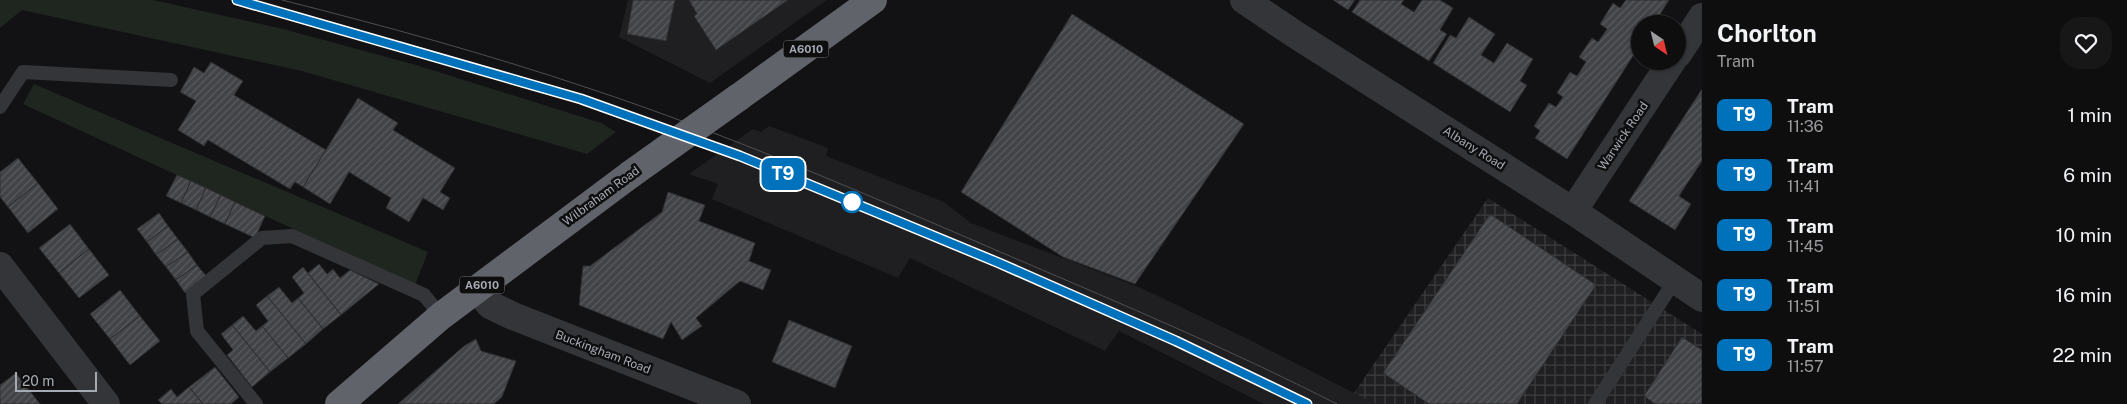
<!DOCTYPE html>
<html lang="en">
<head>
<meta charset="utf-8">
<style>
  :root { --surface:#0e0e0f; --page:#171718; --text:#f1f3f6; --muted:#9b9c9e; --line:#2e2e2f }
  body { margin:0; font-family:"Public Sans",sans-serif; background:var(--page); color:var(--text); height:100vh; display:flex; flex-direction:column; font-size:19px; white-space:nowrap }
  * { box-sizing:border-box; margin:0 }
  p { font-size:16px; color:var(--muted) }
  .icon { flex:none; width:28px; height:28px; fill:none; stroke:currentColor; stroke-width:2; stroke-linecap:round; stroke-linejoin:round }
  .map { position:relative; flex:1; overflow:hidden }
  .sheet { display:flex; flex-direction:column; background:var(--surface); width:425px }
  .sheet>* { flex:none }
  .badge { padding:0 10px; border-radius:8px; font-size:18px; line-height:32px }
  .needle { width:32px; rotate:145deg }
  .tools { position:absolute; left:1631px; top:15px; display:grid; gap:10px }
  .tools a { display:grid; place-items:center; width:55px; height:55px; border-radius:50%; background:var(--surface); box-shadow:0 1px 4px #0004,0 0 0 1px var(--line); font-size:25px }
  .scale { position:absolute; left:15px; bottom:12px; width:82px; box-sizing:border-box; padding-left:5px; border:2px solid #a5aab3; border-top:0; font-size:14px; line-height:18px; white-space:nowrap; color:#a5aab3; -webkit-text-stroke:4px #0e0e0f; paint-order:stroke }
  .map>.badge { position:absolute; translate:-50% -50%; box-shadow:0 0 0 2px #fff }
  .round { display:grid; place-items:center; flex:none; width:52px; height:52px; border-radius:20px; background:var(--page) }
  .headline { display:flex; align-items:center; justify-content:space-between; height:85px; padding:0 15px }
  h1 { font-size:24px; font-weight:700; line-height:38px }
  ul { padding:0; list-style:none }
  li { display:flex; align-items:center; gap:15px; height:60px; padding:0 15px }
  li div { flex:1 }
  li b { display:block; font-size:19px }
  li em { font-style:normal }
  li .badge { min-width:55px; font-weight:700; text-align:center }
  main { display:flex; flex:1; min-height:0 }
  .map>svg:first-child { display:block }
  .built { fill:#1f1f21 }
  .industrial { fill:url(#industrial-grid) }
  .green { fill:#1f2620 }
  .building { fill:url(#building-hatch); stroke:#2d2d30 }
  .lines { fill:none; stroke-linecap:round; stroke-linejoin:round }
  .lane { stroke:#343538; stroke-width:14 }
  .street { stroke:#343538; stroke-width:28 }
  .highway { stroke:#606369; stroke-width:28 }
  .tram { stroke:#4d4f53; stroke-width:1 }
  .highway-bridge { stroke:#606369; stroke-width:28 }
  .line-casing { stroke:#fff; stroke-width:11 }
  .line { stroke:#0072bc; stroke-width:8 }
  .stop-dot { fill:#fff; stroke:#0072bc; stroke-width:2.5 }
  .labels { text-anchor:middle; dominant-baseline:central; stroke-width:5; stroke-linejoin:round; paint-order:stroke }
  .shield { fill:#0e0e0f; stroke:#787b82; stroke-width:1 }
  .shield-label { font-size:11px; font-weight:bold; fill:#a5aab3 }
  .street-label { font-size:12px; fill:#a5aab3; stroke:#0e0e0f }
</style>
</head>
<body>
<main>
<div class="map">
<svg width="1702" height="404" viewBox="0 0 1702 404">
  <defs>
    <pattern id="industrial-grid" width="8" height="8" patternUnits="userSpaceOnUse" patternTransform="scale(1.25)"><rect width="8" height="8" fill="#1f1f21"/><path d="M0 4h8M4 0v8" fill="none" stroke="#3d3d3f"/></pattern>
    <pattern id="building-hatch" width="6" height="6" patternUnits="userSpaceOnUse" patternTransform="scale(1.25)"><rect width="6" height="6" fill="#424347"/><path d="M-1 1l2-2M0 6l6-6M5 7l2-2" fill="none" stroke="#5a5b5f"/></pattern>
  </defs>
  <rect width="100%" height="100%" fill="#121214"/>
  <g class="built">
    <path d="M628 0H827L710 83 619 37Z"/>
    <path d="M769 126 828 148 826 156 944 202 971 223 1141 288 1248 339 1376 404H1264L1119 331 1105 351 910 258 898 278 712 199 718 184 689 174 753 129 761 132Z"/>
  </g>
  <path class="industrial" d="M1488 198 1702 334V404H1376L1354 393Z"/>
  <g class="green">
    <path d="M0 0H153L283 29 416 65 601 123 616 132 587 154 302 71 22 10 0 28Z"/>
    <path d="M34 84 428 252 415 285 23 104Z"/>
  </g>
  <g class="building">
    <path d="M633 0H675L666 41 627 34Z"/>
    <path d="M689 0H788L716 50 694 16 697 14Z"/>
    <path d="M1333 0H1355L1348 10Z"/>
    <path d="M1360 0H1404L1401 4 1414 12 1422 0H1440L1453 8 1440 30 1447 34 1429 61 1352 12Z"/>
    <path d="M1626 0H1669L1654 24H1640V45L1567 159 1535 138 1540 131 1534 126 1549 103 1556 107 1563 97 1557 93 1570 72 1577 76 1586 62 1579 57 1592 38 1598 42 1607 29 1600 24 1613 3 1620 8Z"/>
    <path d="M1072 14 1244 124 1135 284 1063 257 961 192Z"/>
    <path d="M1469 17 1495 34 1481 55 1494 63 1507 43 1533 59 1520 81 1527 85 1510 112 1433 63 1450 35 1456 38Z"/>
    <path d="M211 62 243 81 234 95 326 150 303 187 295 182 290 189 208 140 204 146 178 130 196 101 180 92 194 67 204 73Z"/>
    <path d="M1702 89V161L1679 196 1691 204 1675 230 1629 201Z"/>
    <path d="M358 98 398 123 393 130 455 168 440 192 450 198 443 210 423 198 409 222 386 208 391 198 349 172 330 204 303 187Z"/>
    <path d="M18 158 38 183 8 207 0 197V172Z"/>
    <path d="M177 175 191 181 181 203 166 196Z"/>
    <path d="M191 181 206 188 196 210 181 203Z"/>
    <path d="M38 183 58 209 28 233 8 207Z"/>
    <path d="M206 188 221 195 210 217 196 210Z"/>
    <path d="M668 192 705 205 699 221 755 243 749 261 771 270 763 290 740 281 696 318 702 326 682 340 671 322 663 339 579 305 583 266H590L662 212Z"/>
    <path d="M221 195 235 202 225 224 210 217Z"/>
    <path d="M235 202 265 216 255 238 225 224Z"/>
    <path d="M159 213 168 226 147 242 137 229Z"/>
    <path d="M1490 214 1596 285 1517 404H1429L1383 373Z"/>
    <path d="M70 224 89 249 59 273 39 248Z"/>
    <path d="M168 226 178 239 156 255 147 242Z"/>
    <path d="M178 239 188 252 166 267 156 255Z"/>
    <path d="M89 249 109 275 79 298 59 273Z"/>
    <path d="M188 252 197 265 176 280 166 267Z"/>
    <path d="M319 264 327 274 333 269 340 278 350 270 379 284 341 315 308 273Z"/>
    <path d="M197 265 207 277 185 293 176 280Z"/>
    <path d="M303 267 341 315 323 329 298 298 304 293 292 277Z"/>
    <path d="M279 287 292 303 298 298 323 329 306 344 267 296Z"/>
    <path d="M120 290 140 316 110 339 90 314Z"/>
    <path d="M267 296 306 344 288 358 262 326 268 321 256 305Z"/>
    <path d="M140 316 160 341 130 365 110 339Z"/>
    <path d="M243 316 256 331 262 326 288 358 270 372 232 325Z"/>
    <path d="M789 320 852 346 835 388 772 362Z"/>
    <path d="M232 325 270 372 252 387 227 355 233 350 221 334Z"/>
    <path d="M1682 337 1702 350V404H1655L1644 396Z"/>
    <path d="M476 339 481 351 516 361 502 397 494 404H398L464 346Z"/>
    <path d="M215 367 239 397 231 404H203L189 387Z"/>
    <path d="M16 373 40 404H0V385Z"/>
    <path d="M189 387 203 404H162L158 400 171 389 177 397Z"/>
  </g>
  <g class="lines">
    <g class="lane">
      <path d="M0 107 23 72 171 80"/>
      <path d="M256 404 197 331 193 294 262 238 292 236 424 295 441 316"/>
      <path d="M1595 404 1675 280"/>
    </g>
    <g class="street">
      <path d="M1244 0 1296 35 1573 211 1702 298"/>
      <path d="M1678 54 1702 17"/>
      <path d="M1573 211 1672 61"/>
      <path d="M0 266 106 404"/>
      <path d="M477 289 490 305 513 316 737 404"/>
    </g>
    <g class="highway">
      <path d="M739 97 873 0"/>
      <path d="M339 404 441 316 631 174"/>
    </g>
    <g class="tram">
      <path d="M237 0 581 99 740 156 983 256 1176 341 1307 404"/>
      <path d="M282 0C385 26 487 54 588 88 730 135 868 195 1005 254 1117 302 1229 349 1337 404"/>
    </g>
    <path class="highway-bridge" d="M631 174 739 97"/>
  </g>
  <g class="lines">
    <defs>
      <path id="line" d="M237 0 581 99 740 156 999 263 1176 341 1307 404"/>
    </defs>
    <use href="#line" class="line-casing"/>
    <use href="#line" class="line"/>
  </g>
  <circle class="stop-dot" cx="852" cy="202" r="10"/>
  <g class="labels">
    <g class="shield">
      <rect x="783.5" y="40.5" width="45" height="17" rx="4"/>
      <rect x="459.5" y="276.5" width="45" height="17" rx="4"/>
    </g>
    <g class="shield-label">
      <text x="806" y="49">A6010</text>
      <text x="482" y="285">A6010</text>
    </g>
    <g class="street-label">
      <text transform="translate(1623 136) rotate(-56)">Warwick Road</text>
      <text transform="translate(1474 148) rotate(32)">Albany Road</text>
      <text transform="translate(601 196) rotate(-36)">Wilbraham Road</text>
      <text transform="translate(603 352) rotate(21)">Buckingham Road</text>
    </g>
  </g>
</svg>
<div class="tools">
<a><svg class="needle" viewBox="-14 -14 28 28"><path d="M0-13l5 13h-10z" fill="#e53935"/><path d="M0 13l5-13h-10z" fill="#9b9c9e"/></svg></a>
</div>
<div class="scale">20 m</div>
<b class="badge" style="left:783px;top:174px;background:#0072bc;color:#fff">T9</b>
</div>
<section class="sheet">
<div class="headline"><div><h1>Chorlton</h1><p>Tram</p></div><a class="round"><svg class="icon" aria-label="heart" viewBox="0 0 24 24"><path d="M12 20l-8-8c-3-5 5-10 8-4 3-6 11-1 8 4z"/></svg></a></div>
<ul>
<li><span class="badge" style="background:#0072bc;color:#fff">T9</span><div><b>Tram</b><p>11:36</p></div><em>1 min</em></li>
<li><span class="badge" style="background:#0072bc;color:#fff">T9</span><div><b>Tram</b><p>11:41</p></div><em>6 min</em></li>
<li><span class="badge" style="background:#0072bc;color:#fff">T9</span><div><b>Tram</b><p>11:45</p></div><em>10 min</em></li>
<li><span class="badge" style="background:#0072bc;color:#fff">T9</span><div><b>Tram</b><p>11:51</p></div><em>16 min</em></li>
<li><span class="badge" style="background:#0072bc;color:#fff">T9</span><div><b>Tram</b><p>11:57</p></div><em>22 min</em></li>
</ul>
</section>
</main>
</body>
</html>
